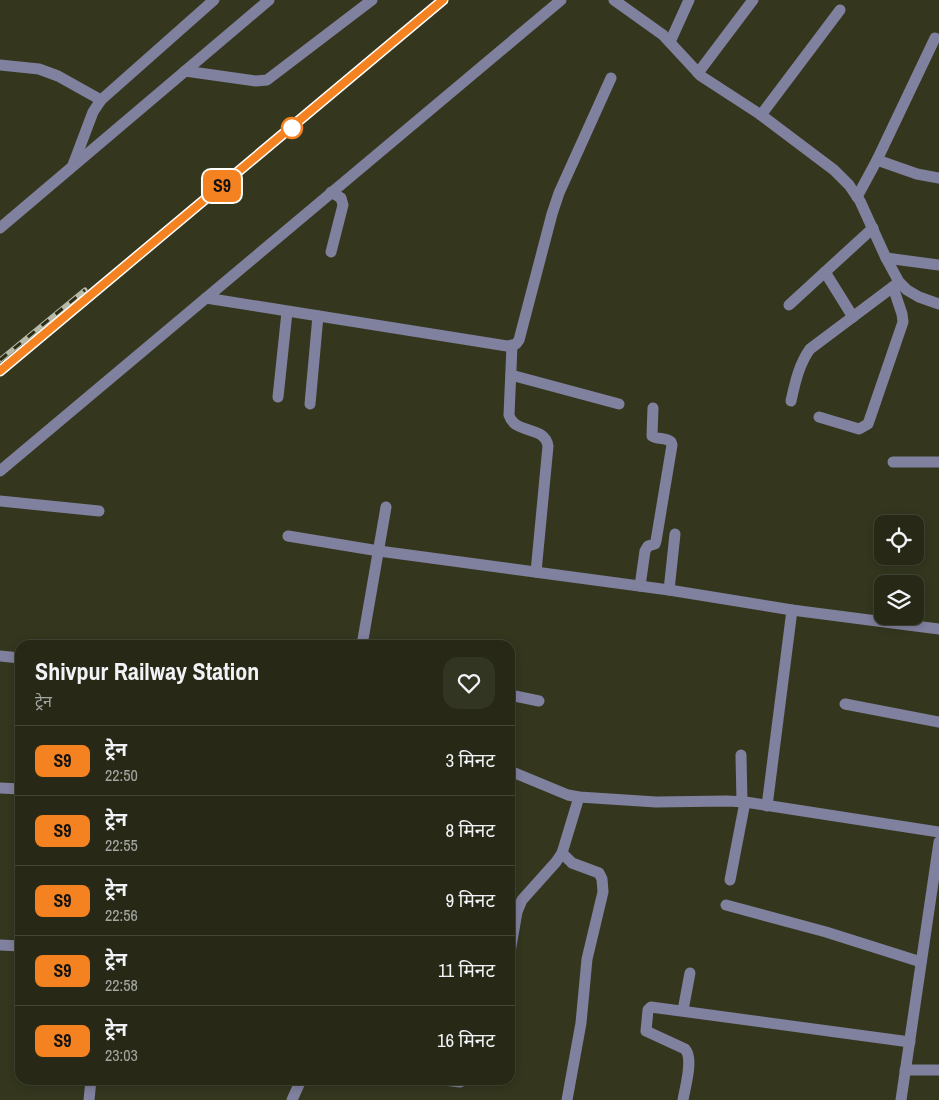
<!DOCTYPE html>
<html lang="hi">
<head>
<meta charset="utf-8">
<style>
  :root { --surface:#272916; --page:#333523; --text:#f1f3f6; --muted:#a4a6a1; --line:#434535 }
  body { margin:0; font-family:"Archivo Narrow","Noto Sans Devanagari",sans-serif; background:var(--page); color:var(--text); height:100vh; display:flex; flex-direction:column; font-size:19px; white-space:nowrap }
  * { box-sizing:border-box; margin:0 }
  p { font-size:16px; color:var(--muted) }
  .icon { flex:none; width:28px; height:28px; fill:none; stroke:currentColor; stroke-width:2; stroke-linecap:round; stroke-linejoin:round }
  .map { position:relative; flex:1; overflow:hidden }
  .details { position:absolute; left:15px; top:640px; width:500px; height:445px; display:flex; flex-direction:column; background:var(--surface); border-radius:15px; box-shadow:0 2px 8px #0003,0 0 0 1px var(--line) }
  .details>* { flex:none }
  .badge { padding:0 10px; border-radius:8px; font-size:18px; line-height:32px }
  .tools { position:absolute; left:874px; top:515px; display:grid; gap:10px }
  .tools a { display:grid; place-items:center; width:50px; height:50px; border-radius:10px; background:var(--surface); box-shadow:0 2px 8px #0003,0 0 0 1px var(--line); font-size:25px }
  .map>.badge { position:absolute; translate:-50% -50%; box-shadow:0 0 0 2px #fff }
  .round { display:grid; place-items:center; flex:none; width:52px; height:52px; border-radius:15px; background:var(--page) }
  .headline { display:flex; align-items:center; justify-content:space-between; height:85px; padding:0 20px }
  h1 { font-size:24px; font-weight:800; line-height:38px }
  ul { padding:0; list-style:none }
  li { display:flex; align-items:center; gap:15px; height:70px; padding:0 20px; border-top:1px solid var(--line) }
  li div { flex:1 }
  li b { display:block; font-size:19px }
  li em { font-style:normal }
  li .badge { min-width:55px; font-weight:700; text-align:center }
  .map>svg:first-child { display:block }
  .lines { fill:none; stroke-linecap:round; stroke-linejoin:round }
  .minor { stroke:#80809f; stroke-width:11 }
  .rail-casing { stroke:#b6b9a7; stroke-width:5 }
  .rail { stroke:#2a2d14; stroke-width:3; stroke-dasharray:9; stroke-linecap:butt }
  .line-casing { stroke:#fff; stroke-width:11 }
  .line { stroke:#f58220; stroke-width:8 }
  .stop-dot { fill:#fff; stroke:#f58220; stroke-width:2.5 }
</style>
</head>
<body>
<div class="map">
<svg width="939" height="1100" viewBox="0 0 939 1100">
  <rect width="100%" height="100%" fill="#34371e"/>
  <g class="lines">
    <g class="minor">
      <path d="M614 0 663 35 701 76 761 115 834 170 849 185 860 201 886 258 899 282 907 290 919 297 939 304"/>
      <path d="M670 42 689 0"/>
      <path d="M0 65 39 69 58 76 101 100"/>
      <path d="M185 71 256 81 267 80 372 0"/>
      <path d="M698 73 753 0"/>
      <path d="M761 115 840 10"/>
      <path d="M877 160 917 174 939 178"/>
      <path d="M73 165 93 112 101 100 214 0"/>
      <path d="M857 197 877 160 935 38"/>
      <path d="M0 228 269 0"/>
      <path d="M331 252 343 205 341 198 331 192"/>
      <path d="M886 258 939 265"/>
      <path d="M825 272 853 317"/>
      <path d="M206 298 507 346 516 344 519 340 552 214 559 193 611 78"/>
      <path d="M789 305 873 228"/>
      <path d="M512 346 509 415C515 435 545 425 548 446L536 572"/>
      <path d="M511 375 619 404"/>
      <path d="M278 397 287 312"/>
      <path d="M791 401C795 383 799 364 810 349L898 283"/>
      <path d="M310 404 318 316"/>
      <path d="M819 417 859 429 868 424 903 322 902 314 893 287"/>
      <path d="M893 462H939"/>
      <path d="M0 471 561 0"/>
      <path d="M0 501 99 511"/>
      <path d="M288 536 379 551 669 590 792 610 939 629"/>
      <path d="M640 586 645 551 648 546 655 544 656 541 672 445 671 442C666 437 658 440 652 436L653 408"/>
      <path d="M669 590 675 534"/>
      <path d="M362 645 386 507"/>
      <path d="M0 656 20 658"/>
      <path d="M510 695 539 701"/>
      <path d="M845 704 939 722"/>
      <path d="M741 755 742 802"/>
      <path d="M510 771 568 795 579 797 656 802 727 801 745 802 939 832"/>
      <path d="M0 788 20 789"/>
      <path d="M767 806 792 610"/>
      <path d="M562 853 572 863 599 873 602 879 603 892 587 959 581 1023 567 1100"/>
      <path d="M730 880 745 802"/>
      <path d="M726 905 826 932 921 962"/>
      <path d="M0 945 20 946"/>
      <path d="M510 952 517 912 522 900 556 862 562 853 579 797"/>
      <path d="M683 1010 690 973"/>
      <path d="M905 1070H939"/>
      <path d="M444 1080 460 1082 461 1080"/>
      <path d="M89 1100 91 1080"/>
      <path d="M292 1100 301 1080"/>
      <path d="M683 1100C685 1087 694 1059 685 1049L646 1031 648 1010 651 1007 910 1042"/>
      <path d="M901 1100 939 842"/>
    </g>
    <defs>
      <g id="rail">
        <path d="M0 360 85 290"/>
        <path d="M0 371 443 0"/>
      </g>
    </defs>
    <use href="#rail" class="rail-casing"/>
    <use href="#rail" class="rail"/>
  </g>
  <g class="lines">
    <defs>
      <path id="line" d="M0 371 443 0"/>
    </defs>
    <use href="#line" class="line-casing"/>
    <use href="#line" class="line"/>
  </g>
  <circle class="stop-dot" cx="292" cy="128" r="10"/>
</svg>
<div class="tools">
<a><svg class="icon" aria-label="locate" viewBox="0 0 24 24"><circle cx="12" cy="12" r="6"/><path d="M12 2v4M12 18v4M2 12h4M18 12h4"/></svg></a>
<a><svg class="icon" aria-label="layers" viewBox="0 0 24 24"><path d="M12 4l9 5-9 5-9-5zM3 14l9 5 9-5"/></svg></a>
</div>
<b class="badge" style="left:222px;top:186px;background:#f58220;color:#111">S9</b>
<section class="details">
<div class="headline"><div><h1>Shivpur Railway Station</h1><p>ट्रेन</p></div><a class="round"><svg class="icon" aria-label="heart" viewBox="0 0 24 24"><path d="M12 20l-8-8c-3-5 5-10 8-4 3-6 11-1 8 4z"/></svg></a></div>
<ul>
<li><span class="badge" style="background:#f58220;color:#111">S9</span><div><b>ट्रेन</b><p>22:50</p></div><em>3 मिनट</em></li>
<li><span class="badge" style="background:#f58220;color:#111">S9</span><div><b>ट्रेन</b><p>22:55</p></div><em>8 मिनट</em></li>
<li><span class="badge" style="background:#f58220;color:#111">S9</span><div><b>ट्रेन</b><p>22:56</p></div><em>9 मिनट</em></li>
<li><span class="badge" style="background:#f58220;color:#111">S9</span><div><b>ट्रेन</b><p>22:58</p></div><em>11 मिनट</em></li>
<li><span class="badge" style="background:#f58220;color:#111">S9</span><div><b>ट्रेन</b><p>23:03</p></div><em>16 मिनट</em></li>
</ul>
</section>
</div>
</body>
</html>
